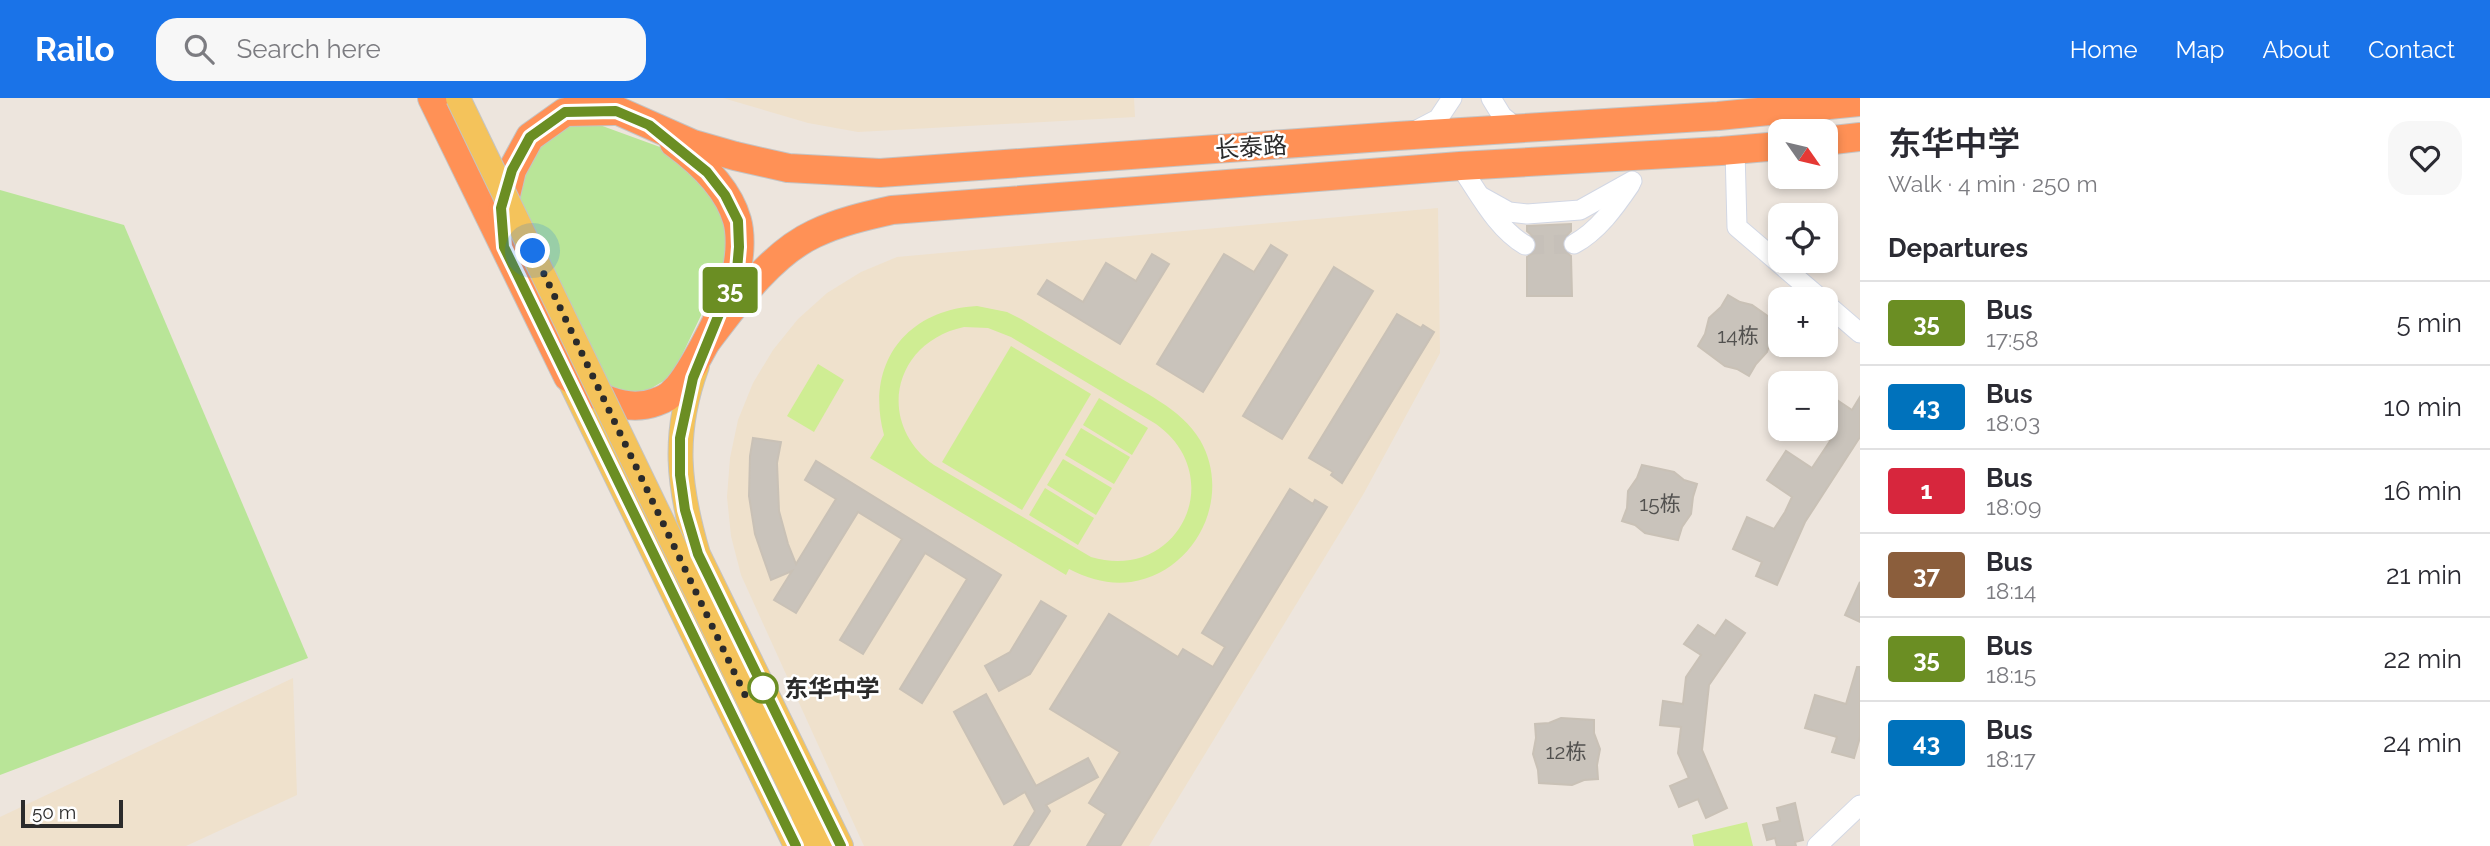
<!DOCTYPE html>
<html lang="en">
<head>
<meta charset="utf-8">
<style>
  :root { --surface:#fff; --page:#f7f7f7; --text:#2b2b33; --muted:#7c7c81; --line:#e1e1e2; --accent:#1a73e8 }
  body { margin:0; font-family:Raleway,"Noto Sans SC",sans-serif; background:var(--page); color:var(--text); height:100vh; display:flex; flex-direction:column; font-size:26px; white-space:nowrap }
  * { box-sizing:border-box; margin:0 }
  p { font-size:23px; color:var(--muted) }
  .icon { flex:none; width:38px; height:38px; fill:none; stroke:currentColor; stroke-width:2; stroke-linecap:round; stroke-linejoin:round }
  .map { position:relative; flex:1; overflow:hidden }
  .details { display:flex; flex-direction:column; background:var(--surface); width:630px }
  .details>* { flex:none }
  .badge { padding:0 14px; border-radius:5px; font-size:24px; line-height:46px }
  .needle { width:46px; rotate:124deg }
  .tools { position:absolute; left:1768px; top:21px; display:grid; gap:14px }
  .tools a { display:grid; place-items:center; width:70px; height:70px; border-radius:14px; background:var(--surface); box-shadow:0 4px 10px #0003; font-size:35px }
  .scale { position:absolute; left:21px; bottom:18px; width:102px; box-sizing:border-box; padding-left:7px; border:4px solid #2b2b2b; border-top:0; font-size:19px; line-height:24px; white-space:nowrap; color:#2b2b2b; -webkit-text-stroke:5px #fff; paint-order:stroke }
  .you { position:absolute; width:35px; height:35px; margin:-18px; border:5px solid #fff; border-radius:50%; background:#1a73e8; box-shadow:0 0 0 10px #1a73e833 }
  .map>.badge { position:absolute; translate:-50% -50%; box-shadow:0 0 0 4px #fff }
  h2 { padding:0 28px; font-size:26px; line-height:63px }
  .round { display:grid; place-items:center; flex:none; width:74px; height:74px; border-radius:21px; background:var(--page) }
  .head { display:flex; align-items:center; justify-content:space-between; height:119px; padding:0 28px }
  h1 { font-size:33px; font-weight:600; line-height:52px }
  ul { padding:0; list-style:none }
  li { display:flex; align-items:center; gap:21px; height:84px; padding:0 28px; border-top:2px solid var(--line) }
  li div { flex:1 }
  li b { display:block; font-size:26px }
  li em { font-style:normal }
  li .badge { min-width:77px; font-weight:700; text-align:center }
  header { display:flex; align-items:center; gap:42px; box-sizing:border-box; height:98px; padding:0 35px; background:var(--accent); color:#fff }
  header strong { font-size:33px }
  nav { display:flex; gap:38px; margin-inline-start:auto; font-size:24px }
  .search { width:490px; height:63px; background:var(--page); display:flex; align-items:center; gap:18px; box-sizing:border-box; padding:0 24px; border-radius:21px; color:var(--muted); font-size:26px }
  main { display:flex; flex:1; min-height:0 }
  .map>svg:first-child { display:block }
  .education { fill:#efe1cc }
  .green { fill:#b9e598 }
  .pitch { fill:#cfed93; fill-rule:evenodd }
  .building { fill:#c9c3bb; stroke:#c9c1b6; stroke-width:2 }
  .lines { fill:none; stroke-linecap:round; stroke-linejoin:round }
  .minor-tunnel { stroke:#c6c0b9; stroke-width:19; stroke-dasharray:19 10; stroke-linecap:butt }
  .minor-casing { stroke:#d2d7e4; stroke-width:21 }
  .major-casing { stroke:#c4c4c4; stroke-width:26 }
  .highway-casing { stroke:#c4c4c4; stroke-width:30 }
  .minor { stroke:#fff; stroke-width:19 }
  .major { stroke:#f4c35b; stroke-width:24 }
  .highway { stroke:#ff9156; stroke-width:28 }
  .major-bridge-casing { stroke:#c4c4c4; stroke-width:26; stroke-linecap:butt }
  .major-bridge { stroke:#f4c35b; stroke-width:24 }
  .line-casing { stroke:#fff; stroke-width:16 }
  .line { stroke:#6b8e23; stroke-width:10 }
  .walk { stroke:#2b2b2b; stroke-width:7; stroke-dasharray:0 12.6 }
  .stop-dot { fill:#fff; stroke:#6b8e23; stroke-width:3.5 }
  .labels { text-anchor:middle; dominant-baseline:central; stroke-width:5; stroke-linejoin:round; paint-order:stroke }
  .number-label { font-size:21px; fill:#52514f }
  .street-label { font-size:24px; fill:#2b2b2b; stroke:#fff }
  .stop-label { font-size:24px; font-weight:bold; fill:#2b2b2b; stroke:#fff; text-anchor:start }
</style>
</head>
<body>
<header>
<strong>Railo</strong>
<div class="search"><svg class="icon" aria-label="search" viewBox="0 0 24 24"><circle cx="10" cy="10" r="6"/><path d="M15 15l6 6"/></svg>Search here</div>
<nav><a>Home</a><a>Map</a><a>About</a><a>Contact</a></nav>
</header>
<main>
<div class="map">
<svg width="1860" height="748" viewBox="0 0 1860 748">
  <rect width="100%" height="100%" fill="#ede5dd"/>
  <g class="education">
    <path d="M723 0H1134L1135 19 858 34 808 25Z"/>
    <path d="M1438 110 1440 255 1364 395 1149 748H864L741 477 731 438 727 399 730 360 738 322 753 285 773 252 798 221 827 195 861 174 897 159Z"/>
    <path d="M293 580 297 697 186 748H0V719Z"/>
  </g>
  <g class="green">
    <path d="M575 18 660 49 691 66 720 99 728 140V168L706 207 672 278 645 294 621 293 588 285 537 205 517 88 530 55Z"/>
    <path d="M0 92 124 127 308 560 0 677Z"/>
  </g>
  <g class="pitch">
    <path d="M977 208 1007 214 1021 221C1051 239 1081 257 1112 275 1142 294 1181 310 1200 342 1233 399 1196 474 1131 484 1109 487 1089 481 1069 471L1066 477 870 360 884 337C865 267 905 212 977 208ZM964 229 988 230 1011 239 1156 326C1230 379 1178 485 1091 459L934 367C875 325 893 244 964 229Z"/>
    <path d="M1011 248 1091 296 1022 412 942 364Z"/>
    <path d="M818 266 844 282 814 334 787 318Z"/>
    <path d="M1099 300 1148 330 1132 357 1083 327Z"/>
    <path d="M1081 330 1130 359 1114 386 1065 357Z"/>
    <path d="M1063 361 1112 390 1096 417 1047 387Z"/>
    <path d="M1045 390 1094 420 1078 447 1029 417Z"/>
    <path d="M1747 724 1753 748H1694L1692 737Z"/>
  </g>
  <g class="building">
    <path d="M1571 126V133L1564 140 1562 146 1564 153 1571 158 1572 198H1527V159L1535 154 1537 147 1536 141 1527 133V128Z"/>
    <path d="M1271 147 1287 157 1203 294 1157 266 1224 156 1254 174Z"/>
    <path d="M1152 156 1169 166 1120 246 1038 196 1047 182 1083 204 1106 165 1136 183Z"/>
    <path d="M1334 169 1373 193 1282 341 1243 318Z"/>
    <path d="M1728 197 1740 204 1752 207 1779 226 1772 238 1767 254 1756 266 1749 278 1737 271 1725 268 1698 248 1705 236 1709 220 1721 209Z"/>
    <path d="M1397 216 1421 230 1423 227 1434 234 1342 385 1331 377 1333 374 1309 360Z"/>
    <path d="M1825 294 1852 312 1860 299V339L1805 424 1777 487 1756 478 1762 464 1733 451 1747 419 1774 431 1785 414 1792 399 1767 382 1786 353 1812 370 1832 340 1825 336Z"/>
    <path d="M753 340 781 344 777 365 779 413 788 446 796 466 836 401 805 382 816 363 1001 477 922 605 900 591 967 481 925 455 863 556 840 542 902 441 858 414 796 515 774 502 792 473 771 482 755 436 749 398 750 358Z"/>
    <path d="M1642 367 1674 374 1684 382 1697 386 1693 399 1691 416 1682 429 1678 442 1645 435 1635 427 1622 423 1627 410 1628 393 1637 380Z"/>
    <path d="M1290 391 1313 406 1315 402 1327 409 1120 748H1087L1106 716 1089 705 1120 654 1050 611 1109 516 1178 559 1183 551 1213 569 1225 549 1202 535Z"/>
    <path d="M1860 484V524L1845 517Z"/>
    <path d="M1041 503 1066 518 1030 576 999 593 985 568 1010 554Z"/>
    <path d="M1726 522 1745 535 1709 587 1702 652 1727 710 1706 720 1698 701 1679 709 1670 688 1689 680 1678 655 1681 629 1660 627 1663 603 1683 606 1686 579 1701 557 1684 546 1698 527 1715 538Z"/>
    <path d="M1857 569H1860V639L1854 660 1832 654 1837 639 1805 630 1815 597 1846 606Z"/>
    <path d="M986 596 1036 688 1088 660 1098 679 1046 707 1050 713 1028 748H1014L1035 713 1025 694 1004 706 954 614Z"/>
    <path d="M1561 620 1594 622V635L1600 651 1597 667 1598 681 1584 682 1572 687 1539 685 1538 672 1533 656 1536 640 1535 626 1549 625Z"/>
    <path d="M1795 705 1803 742 1795 744 1796 748H1777L1775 740 1767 742 1763 727 1780 723 1777 710Z"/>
  </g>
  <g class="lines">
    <path class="minor-tunnel" d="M1525 147 1574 146"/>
    <defs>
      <g id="minor">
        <path d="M1491 0 1502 18 1518 31"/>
        <path d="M1415 33 1438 21 1452 0"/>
        <path d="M1735 52 1737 129 1821 201"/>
        <path d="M1460 68C1479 95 1496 130 1525 147"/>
        <path d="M1482 99 1509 114 1527 116 1580 112 1632 83"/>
        <path d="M1574 146C1598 133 1615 109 1630 87"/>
        <path d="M1825 205 1860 235"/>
        <path d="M1817 748 1860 707"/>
      </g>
      <g id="major">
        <path d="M697 268C672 336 678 388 698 456L841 748"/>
        <path d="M568 279 796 748"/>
        <path d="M803 715 819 748"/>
      </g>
      <g id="highway">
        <path d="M432 0 568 279C593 297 624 316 656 304 662 302 670 298 674 293 691 279 734 193 737 170 740 156 741 136 737 122 728 90 700 64 674 45"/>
        <path d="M589 0 693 46 735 58 788 70 880 75 1397 38 1718 18 1860 4"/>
        <path d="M1825 43 1860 39"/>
        <path d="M502 114 512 72 530 39 565 14 614 13"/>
        <path d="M707 243C735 206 771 156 814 136 839 124 865 118 892 112L1460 68 1721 53 1780 48"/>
      </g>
    </defs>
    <use href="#minor" class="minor-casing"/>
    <use href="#major" class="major-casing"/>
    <use href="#highway" class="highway-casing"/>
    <use href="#minor" class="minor"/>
    <use href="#major" class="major"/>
    <use href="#highway" class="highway"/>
    <defs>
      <path id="major-bridge" d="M458 0 803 715"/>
    </defs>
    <use href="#major-bridge" class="major-bridge-casing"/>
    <use href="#major-bridge" class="major-bridge"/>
  </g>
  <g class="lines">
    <defs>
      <path id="line" d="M796 748 504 149 501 110 512 72 530 39 565 14 616 13 649 27 707 74 725 97 738 123 739 149 737 172 693 280 680 340V377L685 412 698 456 841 748"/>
    </defs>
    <use href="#line" class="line-casing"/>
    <use href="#line" class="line"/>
    <path class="walk" d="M533 153 747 601 763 590"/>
  </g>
  <circle class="stop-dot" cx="763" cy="590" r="14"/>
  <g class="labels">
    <g class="number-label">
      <text x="1738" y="237">14栋</text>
      <text x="1660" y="405">15栋</text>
      <text x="1566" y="653">12栋</text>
    </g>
    <g class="street-label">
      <text transform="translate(1251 49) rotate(-4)">长泰路</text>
    </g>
    <g class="stop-label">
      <text x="784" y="590">东华中学</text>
    </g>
  </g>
</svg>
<div class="tools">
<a><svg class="needle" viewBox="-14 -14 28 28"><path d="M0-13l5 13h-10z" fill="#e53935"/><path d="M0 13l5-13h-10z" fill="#7c7c81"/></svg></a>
<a><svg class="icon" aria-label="locate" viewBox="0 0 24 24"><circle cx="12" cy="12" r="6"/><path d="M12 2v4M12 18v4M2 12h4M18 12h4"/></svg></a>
<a>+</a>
<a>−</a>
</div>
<div class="scale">50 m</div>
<div class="you" style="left:533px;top:153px"></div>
<b class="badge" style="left:730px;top:192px;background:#6b8e23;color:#fff">35</b>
</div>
<section class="details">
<div class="head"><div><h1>东华中学</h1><p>Walk · 4 min · 250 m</p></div><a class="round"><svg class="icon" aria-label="heart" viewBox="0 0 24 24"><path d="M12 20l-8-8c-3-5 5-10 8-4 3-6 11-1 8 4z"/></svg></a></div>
<h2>Departures</h2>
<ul>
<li><span class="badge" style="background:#6b8e23;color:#fff">35</span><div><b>Bus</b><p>17:58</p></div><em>5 min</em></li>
<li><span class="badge" style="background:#0072bc;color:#fff">43</span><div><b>Bus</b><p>18:03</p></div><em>10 min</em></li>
<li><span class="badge" style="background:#d7263d;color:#fff">1</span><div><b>Bus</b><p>18:09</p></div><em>16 min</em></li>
<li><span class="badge" style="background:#8b5e3c;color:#fff">37</span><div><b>Bus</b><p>18:14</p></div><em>21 min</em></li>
<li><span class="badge" style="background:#6b8e23;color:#fff">35</span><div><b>Bus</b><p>18:15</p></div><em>22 min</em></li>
<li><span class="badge" style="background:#0072bc;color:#fff">43</span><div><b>Bus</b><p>18:17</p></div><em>24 min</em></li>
</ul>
</section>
</main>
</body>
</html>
